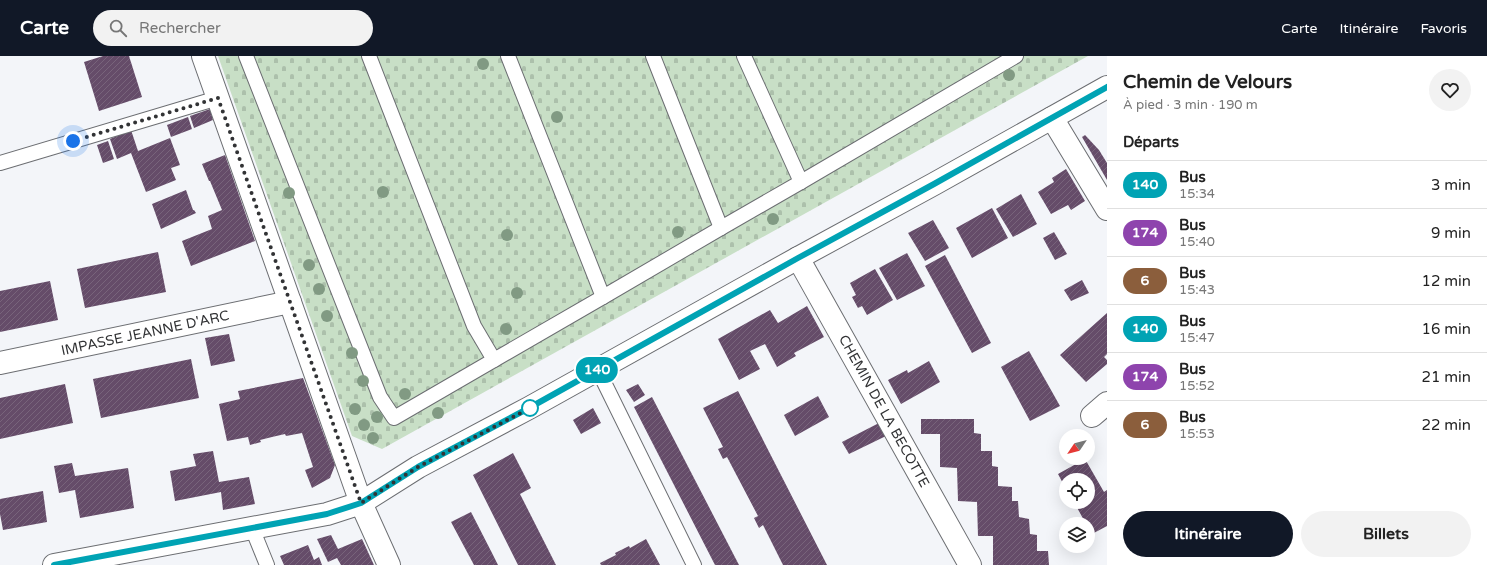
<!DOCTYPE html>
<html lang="fr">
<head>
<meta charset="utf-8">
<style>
  :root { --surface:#fff; --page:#f2f2f2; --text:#222; --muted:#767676; --line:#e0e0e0; --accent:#111827 }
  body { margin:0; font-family:"Varela Round",sans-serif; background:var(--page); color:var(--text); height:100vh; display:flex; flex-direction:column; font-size:15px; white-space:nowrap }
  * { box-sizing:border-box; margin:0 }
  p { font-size:13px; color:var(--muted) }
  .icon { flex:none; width:22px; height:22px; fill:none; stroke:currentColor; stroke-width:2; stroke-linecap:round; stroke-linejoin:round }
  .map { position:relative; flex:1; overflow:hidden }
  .panel { display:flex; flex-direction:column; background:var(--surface); width:380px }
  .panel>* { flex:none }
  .badge { padding:0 8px; border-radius:13px; font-size:14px; line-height:26px }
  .needle { width:26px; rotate:235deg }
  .controls { position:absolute; left:1059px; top:373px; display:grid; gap:8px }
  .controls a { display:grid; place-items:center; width:36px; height:36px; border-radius:50%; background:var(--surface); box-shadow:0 4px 16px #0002; font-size:20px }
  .you { position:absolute; width:20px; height:20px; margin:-10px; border:3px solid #fff; border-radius:50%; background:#1a73e8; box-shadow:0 0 0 6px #1a73e833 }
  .map>.badge { position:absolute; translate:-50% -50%; box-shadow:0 0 0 2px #fff }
  h2 { padding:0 16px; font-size:15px; line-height:36px }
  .round { display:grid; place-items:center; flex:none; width:42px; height:42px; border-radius:21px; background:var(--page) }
  .head { display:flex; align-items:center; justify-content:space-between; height:68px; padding:0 16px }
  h1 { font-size:19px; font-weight:700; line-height:30px }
  .primary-button { display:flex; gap:8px; margin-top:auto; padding:8px 16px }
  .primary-button a { flex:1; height:46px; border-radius:24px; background:var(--accent); color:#fff; font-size:16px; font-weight:700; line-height:46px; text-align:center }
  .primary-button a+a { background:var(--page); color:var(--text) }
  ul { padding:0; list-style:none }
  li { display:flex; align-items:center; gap:12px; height:48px; padding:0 16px; border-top:1px solid var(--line) }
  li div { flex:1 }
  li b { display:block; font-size:15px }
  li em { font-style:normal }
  li .badge { min-width:44px; font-weight:700; text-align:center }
  header { display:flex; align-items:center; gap:24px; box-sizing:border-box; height:56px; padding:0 20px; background:var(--accent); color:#fff }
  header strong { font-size:19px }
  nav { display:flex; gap:22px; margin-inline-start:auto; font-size:14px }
  .search { width:280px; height:36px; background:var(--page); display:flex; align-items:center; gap:10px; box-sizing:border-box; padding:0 14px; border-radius:22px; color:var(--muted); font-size:15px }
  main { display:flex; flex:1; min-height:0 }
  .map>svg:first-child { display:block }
  .cemetery { fill:url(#cemetery-stones) }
  .building { fill:url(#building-hatch) }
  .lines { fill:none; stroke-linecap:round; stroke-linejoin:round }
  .service-casing { stroke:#6c6e72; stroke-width:16 }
  .minor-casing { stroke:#6c6e72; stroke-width:24 }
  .service { stroke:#fff; stroke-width:14 }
  .minor { stroke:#fff; stroke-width:22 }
  .tree { fill:#819a83 }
  .line-casing { stroke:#fff; stroke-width:9 }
  .line { stroke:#00a3b4; stroke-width:6 }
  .walk { stroke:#323335; stroke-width:4; stroke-dasharray:0 7.2 }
  .stop-dot { fill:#fff; stroke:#00a3b4; stroke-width:2 }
  .labels { text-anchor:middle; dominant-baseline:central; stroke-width:4; stroke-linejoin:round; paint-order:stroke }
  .street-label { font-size:14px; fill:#323335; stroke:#fff }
</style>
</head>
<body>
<header>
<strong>Carte</strong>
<div class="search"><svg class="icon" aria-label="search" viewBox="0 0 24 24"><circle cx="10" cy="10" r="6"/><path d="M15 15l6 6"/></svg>Rechercher</div>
<nav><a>Carte</a><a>Itinéraire</a><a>Favoris</a></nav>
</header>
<main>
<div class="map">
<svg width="1107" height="509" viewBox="0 0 1107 509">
  <defs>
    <pattern id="cemetery-stones" width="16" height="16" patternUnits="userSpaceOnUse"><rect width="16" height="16" fill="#c8dfc6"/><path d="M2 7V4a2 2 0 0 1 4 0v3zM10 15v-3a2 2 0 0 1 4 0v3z" fill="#acc0ab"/></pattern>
    <pattern id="building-hatch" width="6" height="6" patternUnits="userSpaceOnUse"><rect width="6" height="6" fill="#654c69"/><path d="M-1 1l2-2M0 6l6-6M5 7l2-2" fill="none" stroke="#78647b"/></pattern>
  </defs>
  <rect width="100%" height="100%" fill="#f3f5f9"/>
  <path class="cemetery" d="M218 0H1088L382 393 352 380Z"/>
  <g class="building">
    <path d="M103 0H129L142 41 99 55 84 6Z"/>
    <path d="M210 53 213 64 194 72 190 60Z"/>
    <path d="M188 61 192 73 171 81 167 69Z"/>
    <path d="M131 74 138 95 170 82 180 109 171 112 176 124 146 136 131 97 117 103 110 83Z"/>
    <path d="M1085 79 1099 94 1107 107V124L1082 81Z"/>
    <path d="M108 85 114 103 103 107 97 89Z"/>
    <path d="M225 99 255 185 191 210 182 185 212 173 208 160 222 154 210 125H209L202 108Z"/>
    <path d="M1066 113 1085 145 1071 154 1068 149 1051 158 1038 136 1054 126 1052 122Z"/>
    <path d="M186 134 193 154H194L196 157 161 173 152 148Z"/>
    <path d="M1021 138 1037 168 1013 181 996 153Z"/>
    <path d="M992 152 1008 182 972 202 956 172Z"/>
    <path d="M933 164 949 192 925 205 908 177Z"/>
    <path d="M1054 176 1067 198 1055 204 1043 182Z"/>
    <path d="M158 196 166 236 85 252 77 213Z"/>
    <path d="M907 197 925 230 897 244 879 212Z"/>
    <path d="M945 199 991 287 972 297 925 210Z"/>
    <path d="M875 213 893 244 867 259 862 250 858 252 852 241 856 239 850 227Z"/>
    <path d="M1082 224 1089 237 1071 245 1064 234Z"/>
    <path d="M50 225 58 264 0 276V235Z"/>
    <path d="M807 250 824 281 794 297 796 300 777 311 765 288 750 295 760 313 739 324 718 283 770 254 778 267Z"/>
    <path d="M1107 257V298L1104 301 1107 304V308L1086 326 1060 299Z"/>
    <path d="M229 278 235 305 211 310 205 282Z"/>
    <path d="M1029 295 1060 350 1030 365 1001 311Z"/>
    <path d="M191 303 199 342 101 362 93 323Z"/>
    <path d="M929 305 940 326 901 348 888 324 907 314 908 317Z"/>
    <path d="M303 322 335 409 330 422 312 432 305 414 313 411 302 377 286 380 285 378 272 381 260 384 261 386 250 389 248 381 227 385 219 348 240 343 238 335Z"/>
    <path d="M65 328 73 367 0 383V342Z"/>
    <path d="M638 328 645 339 634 346 626 334Z"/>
    <path d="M738 335 827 509H783L763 469 759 472 754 462 758 460 727 401 723 403 718 393 723 391 703 352Z"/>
    <path d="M818 340 829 361 795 380 784 359Z"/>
    <path d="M652 341 739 509H715L634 351Z"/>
    <path d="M593 352 601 367 581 378 573 364Z"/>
    <path d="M921 363H974V377L981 378V395H992V410L998 411V430L1012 431V445H1018L1019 461 1029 463 1030 478 1037 479V495H1048L1049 509H993V480H978L977 446 958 445 957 412 940 411V378H921Z"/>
    <path d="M879 367 886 380 849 398 842 386Z"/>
    <path d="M213 395 219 426 249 421 255 448 223 454 221 436 175 445 170 415 196 410 193 398Z"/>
    <path d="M513 397 531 432 520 438 556 509H518L473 419Z"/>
    <path d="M1085 403 1104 436 1107 434V470L1092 478 1088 471V468H1086L1074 446H1088V424H1066V433L1058 418Z"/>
    <path d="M72 407 75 420 128 412 134 452 80 462 75 434 59 437 54 410Z"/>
    <path d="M43 435 47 466 3 474 0 458V443Z"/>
    <path d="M471 456 492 497 498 509H474L451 466Z"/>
    <path d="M331 479 338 493 362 483 374 509H341L337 502 328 506 317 483Z"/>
    <path d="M646 483 660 509H601L600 507 616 499 615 497 629 490 630 492Z"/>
    <path d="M308 489 314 504 319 501 322 509H284L280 500Z"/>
  </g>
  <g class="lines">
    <defs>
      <g id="service">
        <path d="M246 0 380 341 394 362 494 304"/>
        <path d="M369 0 474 270 494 304 603 241"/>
        <path d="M508 0 603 241 721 172"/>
        <path d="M653 0 721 172 801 126"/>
        <path d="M744 0 801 126 1016 0"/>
        <path d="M0 107 218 42"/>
        <path d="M598 314 694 509"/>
        <path d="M252 472 267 509"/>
      </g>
      <g id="minor">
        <path d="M203 0 361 447 389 509"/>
        <path d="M1052 62 1107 153"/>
        <path d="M798 202 970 509"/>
        <path d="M0 307 290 246"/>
        <path d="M1092 360 1107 347"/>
        <path d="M54 509 327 458 361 447 418 411 529 352 798 202 934 128 1107 31"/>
      </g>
    </defs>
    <use href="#service" class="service-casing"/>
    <use href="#minor" class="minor-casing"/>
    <use href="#service" class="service"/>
    <use href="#minor" class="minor"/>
  </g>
  <g class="tree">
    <circle cx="483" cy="8" r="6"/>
    <circle cx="1009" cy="19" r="6"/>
    <circle cx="557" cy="61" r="6"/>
    <circle cx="383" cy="136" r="6"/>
    <circle cx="289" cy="137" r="6"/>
    <circle cx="773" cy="163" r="6"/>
    <circle cx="678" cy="176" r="6"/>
    <circle cx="507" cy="179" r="6"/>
    <circle cx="309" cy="209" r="6"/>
    <circle cx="319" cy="233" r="6"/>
    <circle cx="517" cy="237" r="6"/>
    <circle cx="327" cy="260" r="6"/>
    <circle cx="506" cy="273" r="6"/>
    <circle cx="352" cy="297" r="6"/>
    <circle cx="363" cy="325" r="6"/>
    <circle cx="405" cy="338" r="6"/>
    <circle cx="355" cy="353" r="6"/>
    <circle cx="438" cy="357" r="6"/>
    <circle cx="377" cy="361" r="6"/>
    <circle cx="364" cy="369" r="6"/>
    <circle cx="373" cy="382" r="6"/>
  </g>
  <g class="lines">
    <defs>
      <path id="line" d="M54 509 327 458 361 447 418 411 529 352 798 202 934 128 1107 31"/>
    </defs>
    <use href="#line" class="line-casing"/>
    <use href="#line" class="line"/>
    <path class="walk" d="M73 85 218 42 361 447 418 411 530 352"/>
  </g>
  <circle class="stop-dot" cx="530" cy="352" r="8"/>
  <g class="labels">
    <g class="street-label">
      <text transform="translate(145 277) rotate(-12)">IMPASSE JEANNE D'ARC</text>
      <text transform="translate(884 355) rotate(61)">CHEMIN DE LA BECOTTE</text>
    </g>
  </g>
</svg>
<div class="controls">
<a><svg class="needle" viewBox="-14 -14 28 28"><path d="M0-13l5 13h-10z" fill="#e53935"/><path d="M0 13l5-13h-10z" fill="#767676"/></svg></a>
<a><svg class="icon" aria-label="locate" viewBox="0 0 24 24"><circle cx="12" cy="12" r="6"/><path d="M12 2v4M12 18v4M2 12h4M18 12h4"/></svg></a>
<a><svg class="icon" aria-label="layers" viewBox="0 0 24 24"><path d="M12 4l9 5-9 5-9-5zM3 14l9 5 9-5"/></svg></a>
</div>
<div class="you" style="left:73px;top:85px"></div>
<b class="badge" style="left:597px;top:314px;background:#00a3b4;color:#fff">140</b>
</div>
<section class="panel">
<div class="head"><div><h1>Chemin de Velours</h1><p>À pied · 3 min · 190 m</p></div><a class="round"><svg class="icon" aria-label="heart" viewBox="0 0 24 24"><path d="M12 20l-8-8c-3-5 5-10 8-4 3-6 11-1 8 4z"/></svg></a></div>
<h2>Départs</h2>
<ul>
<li><span class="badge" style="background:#00a3b4;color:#fff">140</span><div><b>Bus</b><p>15:34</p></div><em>3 min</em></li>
<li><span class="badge" style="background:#8e44ad;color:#fff">174</span><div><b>Bus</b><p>15:40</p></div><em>9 min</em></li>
<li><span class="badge" style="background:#8b5e3c;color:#fff">6</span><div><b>Bus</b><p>15:43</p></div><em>12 min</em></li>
<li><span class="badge" style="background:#00a3b4;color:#fff">140</span><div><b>Bus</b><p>15:47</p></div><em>16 min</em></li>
<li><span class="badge" style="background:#8e44ad;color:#fff">174</span><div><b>Bus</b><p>15:52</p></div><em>21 min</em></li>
<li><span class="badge" style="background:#8b5e3c;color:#fff">6</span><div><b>Bus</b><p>15:53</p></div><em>22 min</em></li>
</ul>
<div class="primary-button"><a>Itinéraire</a><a>Billets</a></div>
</section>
</main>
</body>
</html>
